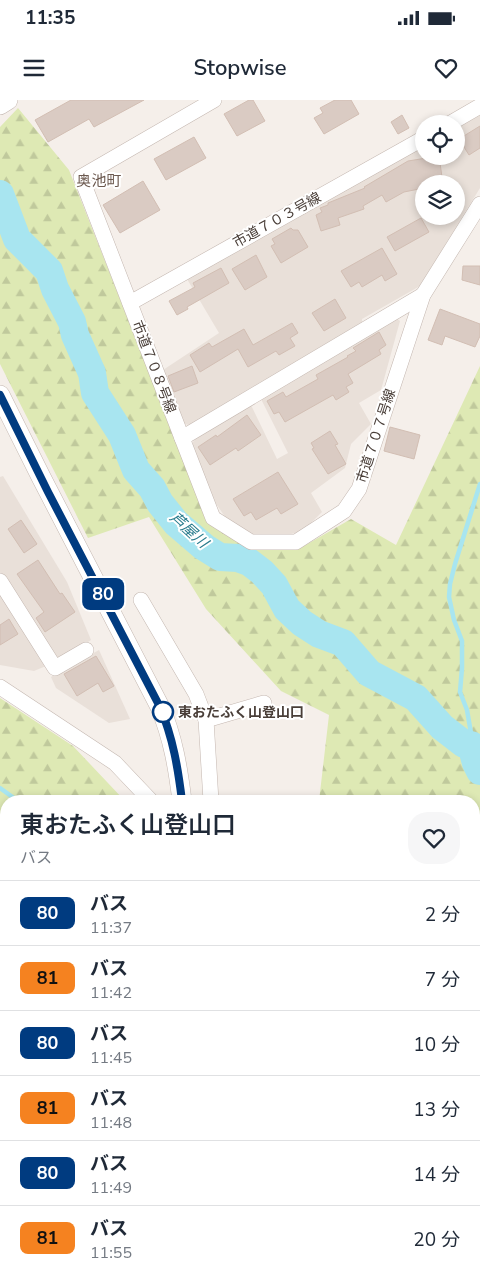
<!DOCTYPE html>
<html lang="ja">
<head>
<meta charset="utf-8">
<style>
  :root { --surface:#fff; --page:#f6f6f7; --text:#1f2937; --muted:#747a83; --line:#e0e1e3 }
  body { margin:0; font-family:"Nunito Sans","Noto Sans JP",sans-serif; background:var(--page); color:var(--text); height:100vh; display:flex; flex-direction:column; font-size:19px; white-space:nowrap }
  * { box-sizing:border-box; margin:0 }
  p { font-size:16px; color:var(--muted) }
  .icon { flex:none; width:28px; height:28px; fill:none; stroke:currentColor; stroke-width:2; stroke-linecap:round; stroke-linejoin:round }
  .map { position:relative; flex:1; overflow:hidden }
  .drawer { position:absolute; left:0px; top:695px; width:480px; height:485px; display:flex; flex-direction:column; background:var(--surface); border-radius:20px 20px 0 0; box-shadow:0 2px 8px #0003 }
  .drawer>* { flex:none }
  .badge { padding:0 10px; border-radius:8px; font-size:18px; line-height:32px }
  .controls { position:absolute; left:415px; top:15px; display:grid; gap:10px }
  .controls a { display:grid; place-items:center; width:50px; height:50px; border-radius:50%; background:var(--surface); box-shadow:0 2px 8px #0003; font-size:25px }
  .map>.badge { position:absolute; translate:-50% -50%; box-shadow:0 0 0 2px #fff }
  .round { display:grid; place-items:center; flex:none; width:52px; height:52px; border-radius:20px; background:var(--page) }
  .head { display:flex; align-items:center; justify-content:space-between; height:85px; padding:0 20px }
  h1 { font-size:24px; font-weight:600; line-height:38px }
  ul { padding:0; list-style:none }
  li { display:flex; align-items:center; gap:15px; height:65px; padding:0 20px; border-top:1px solid var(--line) }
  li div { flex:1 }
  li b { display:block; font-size:19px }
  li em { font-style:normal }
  li .badge { min-width:55px; font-weight:700; text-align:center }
  .status { display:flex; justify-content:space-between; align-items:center; height:35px; padding:0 25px; background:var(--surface); direction:ltr }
  .status svg { height:14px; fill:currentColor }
  header { display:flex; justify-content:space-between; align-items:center; height:65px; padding:0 20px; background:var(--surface); font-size:22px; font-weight:600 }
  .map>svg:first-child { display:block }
  .residential { fill:#e9e0d9; fill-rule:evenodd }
  .forest { fill:url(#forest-firs) }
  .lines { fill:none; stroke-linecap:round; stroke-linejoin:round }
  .stream { stroke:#a8e5f0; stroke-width:4.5 }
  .river { stroke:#a8e5f0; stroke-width:28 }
  .building { fill:#dacbc3; stroke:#d2beb3 }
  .minor-casing { stroke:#c4b7b0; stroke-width:16 }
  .tertiary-casing { stroke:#c4b7b0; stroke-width:20 }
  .minor { stroke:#fff; stroke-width:15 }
  .tertiary { stroke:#fff; stroke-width:19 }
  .line-casing { stroke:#fff; stroke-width:11 }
  .line { stroke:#003b80; stroke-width:8 }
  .stop-dot { fill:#fff; stroke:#003b80; stroke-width:2.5 }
  .labels { text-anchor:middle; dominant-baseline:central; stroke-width:4; stroke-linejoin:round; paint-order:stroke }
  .street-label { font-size:14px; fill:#493e38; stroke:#fff }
  .stop-label { font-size:14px; font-weight:bold; fill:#493e38; stroke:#fff; text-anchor:start }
  .neighbourhood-label { font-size:15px; fill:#6c594f; stroke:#fff }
  .water-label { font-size:15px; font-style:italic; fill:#297c8d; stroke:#fff }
</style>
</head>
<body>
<div class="status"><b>11:35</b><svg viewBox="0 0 49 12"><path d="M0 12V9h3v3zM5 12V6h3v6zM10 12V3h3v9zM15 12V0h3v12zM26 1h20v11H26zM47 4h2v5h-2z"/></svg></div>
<header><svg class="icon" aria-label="menu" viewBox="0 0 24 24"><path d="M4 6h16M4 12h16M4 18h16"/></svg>Stopwise<svg class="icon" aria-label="heart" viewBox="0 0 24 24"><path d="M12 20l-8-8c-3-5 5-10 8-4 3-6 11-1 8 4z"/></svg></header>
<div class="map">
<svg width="480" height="1180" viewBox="0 0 480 1180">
  <defs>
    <pattern id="forest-firs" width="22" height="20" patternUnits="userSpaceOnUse" patternTransform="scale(1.25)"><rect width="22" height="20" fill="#dee9b4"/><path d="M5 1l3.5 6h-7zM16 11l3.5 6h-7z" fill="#c0c99c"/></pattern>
  </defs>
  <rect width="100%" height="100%" fill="#f5efea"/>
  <g class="residential">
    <path d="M480 12V88L420 186 362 219V222L190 325 184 324 163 270 219 233 187 179 424 44V56H456V26ZM424 84H456V116H424Z"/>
    <path d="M396 218 400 221 381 290 359 303 371 324 351 344 345 368 311 393 322 412 303 431 283 436H264L247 433 228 421 212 398 193 348V342L197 337 251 305 277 359 288 353 260 297Z"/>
    <path d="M3 376 67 482 91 540 57 561 0 474V377Z"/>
    <path d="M0 493 46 566 34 571 0 565Z"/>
    <path d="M99 550 130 619 109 623 56 588 51 577Z"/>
  </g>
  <path class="forest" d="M18 8 69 70 209 424 251 449 297 450 351 419 396 445 480 266V1180H0V598L73 646 125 701H6V1174H474V701H319L329 615 281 591 206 509 149 417 88 438 0 264V27Z"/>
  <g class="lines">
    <g class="stream">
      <path d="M471 645 472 639 467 610 460 592 462 568V541L454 520 449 497 450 484 455 464 480 384"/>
      <path d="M0 688 18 701"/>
      <path d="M196 1174 204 1180"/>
    </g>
    <g class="river">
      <path d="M0 94 17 139 49 171 55 189 72 222 75 235 92 273 95 293 122 335 136 370 152 388 160 403 176 423 204 447 220 457 238 458 249 462 262 472 274 485 287 509 302 523 319 534 343 543 369 573 416 598 442 627 464 644 471 645 476 663 480 671"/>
      <path d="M474 865 477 855 480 852"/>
      <path d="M431 1180 432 1174"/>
    </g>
  </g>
  <g class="building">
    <path d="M71 0H144L94 27 89 19 48 42 35 20Z"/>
    <path d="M249 0H253L265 21 237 36 224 14Z"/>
    <path d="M335 0H351L359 14 324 34 314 18 323 13 320 8Z"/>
    <path d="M402 15 409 28 398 34 391 22Z"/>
    <path d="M480 26V48L469 55 459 39Z"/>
    <path d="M194 37 206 58 166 80 154 59Z"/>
    <path d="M439 56 443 84H424V88L404 92 386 102 382 95 363 106 364 109 338 118 340 125 321 131 316 115 322 112 320 108 328 105V103L365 88 364 87 408 61Z"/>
    <path d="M143 81 160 110 120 133 103 105Z"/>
    <path d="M421 118 429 132 395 151 387 137Z"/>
    <path d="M291 128 293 130H298L308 147 281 163 271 146 275 144 272 139Z"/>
    <path d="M382 148 397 174 385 181 382 175 362 187 359 182 351 187 341 171Z"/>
    <path d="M256 155 267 177 245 190 232 169Z"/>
    <path d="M463 166H480V185L462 180Z"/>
    <path d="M221 168 229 183 187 207 188 209 177 215 169 201 195 187 193 183Z"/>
    <path d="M335 199 346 218 324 231 312 213Z"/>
    <path d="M440 209 480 224V236L475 247 445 236 442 245 428 240Z"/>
    <path d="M292 223 298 233 290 238 295 246 279 255 276 251 248 267 238 249 200 272 190 255 209 243 212 247 244 229 253 245Z"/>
    <path d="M379 232 386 245 379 250 381 254 348 274 353 283 346 287 349 292 336 300 333 295 285 322 279 312 274 314 267 301 283 292 286 297 318 279 316 275 348 257 347 256 356 251 353 248Z"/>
    <path d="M192 266 198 283 174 292 168 276Z"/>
    <path d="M247 315 261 335 238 351 236 348 210 365 198 347 216 335 217 337Z"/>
    <path d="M390 327 420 335 414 359 384 351Z"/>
    <path d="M330 331 338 344 335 345 346 364 328 374 312 349 314 348 311 343Z"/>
    <path d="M278 372 298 404 281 414 277 408 256 420 251 412 244 416 233 399Z"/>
    <path d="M21 420 37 444 24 453 8 429Z"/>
    <path d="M38 460 60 494 62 493 75 512 45 532 36 518 44 512 17 474Z"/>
    <path d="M9 519 18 534 0 545V525Z"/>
    <path d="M96 556 114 586 103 592 98 583 77 596 64 574Z"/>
  </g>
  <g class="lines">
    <defs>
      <g id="minor">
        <path d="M214 0 81 77 182 338 423 195"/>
        <path d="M449 24 480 6"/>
        <path d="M130 203 424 38"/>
        <path d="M182 338 213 418 251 442H296L344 411 359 389 423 195 480 104"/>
        <path d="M0 481 55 568 86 550"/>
        <path d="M141 500 196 594 206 620 211 701"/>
        <path d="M0 587 115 663 151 701"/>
        <path d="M206 620 264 603"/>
      </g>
      <g id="tertiary">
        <path d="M0 5 8 0"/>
        <path d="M0 295 41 377 160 607C173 638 178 668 182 701"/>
        <path d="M474 868 480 870"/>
      </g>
    </defs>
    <use href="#minor" class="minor-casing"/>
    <use href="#tertiary" class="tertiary-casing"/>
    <use href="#minor" class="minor"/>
    <use href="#tertiary" class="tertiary"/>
  </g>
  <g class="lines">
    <defs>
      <path id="line" d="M0 295 48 392 160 607C173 638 178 668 182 701"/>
    </defs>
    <use href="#line" class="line-casing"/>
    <use href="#line" class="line"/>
  </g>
  <circle class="stop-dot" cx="163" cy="612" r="10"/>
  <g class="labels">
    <g class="street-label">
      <text transform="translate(277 120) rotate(-29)">市道７０３号線</text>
      <text transform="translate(154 267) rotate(69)">市道７０８号線</text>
      <text transform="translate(376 336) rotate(-72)">市道７０７号線</text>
    </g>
    <g class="stop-label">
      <text x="178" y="612">東おたふく山登山口</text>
    </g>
    <g class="neighbourhood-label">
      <text x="99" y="81">奥池町</text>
    </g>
    <g class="water-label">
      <text transform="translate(189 430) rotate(42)">芦屋川</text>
    </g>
  </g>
</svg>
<div class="controls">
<a><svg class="icon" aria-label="locate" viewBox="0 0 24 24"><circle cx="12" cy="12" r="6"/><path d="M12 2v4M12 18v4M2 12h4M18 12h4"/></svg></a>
<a><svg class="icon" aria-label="layers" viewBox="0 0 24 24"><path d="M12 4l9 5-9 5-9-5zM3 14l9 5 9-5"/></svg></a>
</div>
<b class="badge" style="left:103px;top:494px;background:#003b80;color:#fff">80</b>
<section class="drawer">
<div class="head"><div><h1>東おたふく山登山口</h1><p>バス</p></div><a class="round"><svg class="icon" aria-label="heart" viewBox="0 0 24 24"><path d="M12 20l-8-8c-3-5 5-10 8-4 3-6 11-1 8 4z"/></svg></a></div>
<ul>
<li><span class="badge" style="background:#003b80;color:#fff">80</span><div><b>バス</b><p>11:37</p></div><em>2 分</em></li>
<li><span class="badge" style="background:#f58220;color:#111">81</span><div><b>バス</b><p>11:42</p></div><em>7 分</em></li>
<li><span class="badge" style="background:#003b80;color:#fff">80</span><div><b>バス</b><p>11:45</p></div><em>10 分</em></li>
<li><span class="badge" style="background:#f58220;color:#111">81</span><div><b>バス</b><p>11:48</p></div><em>13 分</em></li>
<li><span class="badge" style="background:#003b80;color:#fff">80</span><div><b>バス</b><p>11:49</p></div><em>14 分</em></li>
<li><span class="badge" style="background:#f58220;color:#111">81</span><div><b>バス</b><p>11:55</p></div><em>20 分</em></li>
</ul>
</section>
</div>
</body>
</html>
